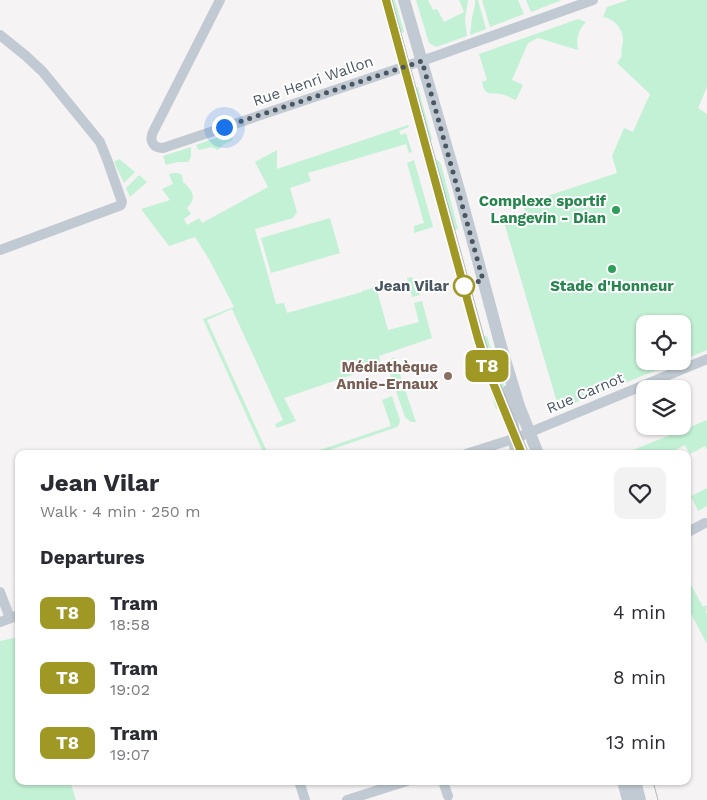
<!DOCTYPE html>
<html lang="en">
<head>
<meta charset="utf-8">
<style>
  :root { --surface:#fff; --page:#f2f2f3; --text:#2b2b33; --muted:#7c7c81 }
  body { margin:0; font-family:"Work Sans",sans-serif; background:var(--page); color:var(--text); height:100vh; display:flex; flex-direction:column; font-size:19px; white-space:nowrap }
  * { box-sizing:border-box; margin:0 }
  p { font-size:16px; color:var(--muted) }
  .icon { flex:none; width:28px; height:28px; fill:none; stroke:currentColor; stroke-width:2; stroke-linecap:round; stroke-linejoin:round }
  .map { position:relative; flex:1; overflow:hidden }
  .sheet { position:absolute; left:15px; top:450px; width:676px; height:335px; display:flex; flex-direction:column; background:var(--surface); border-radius:10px; box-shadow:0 1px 4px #0004 }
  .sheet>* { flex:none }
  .badge { padding:0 10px; border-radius:8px; font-size:18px; line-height:32px }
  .buttons { position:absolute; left:636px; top:315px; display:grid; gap:10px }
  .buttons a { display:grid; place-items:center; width:55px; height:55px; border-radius:10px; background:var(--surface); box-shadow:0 1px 4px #0004; font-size:25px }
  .you { position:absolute; width:25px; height:25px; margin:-12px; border:4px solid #fff; border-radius:50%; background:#1a73e8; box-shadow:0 0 0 8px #1a73e833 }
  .map>.badge { position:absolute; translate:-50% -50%; box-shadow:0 0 0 2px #fff }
  h2 { padding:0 25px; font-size:19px; line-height:45px }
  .round { display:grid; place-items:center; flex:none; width:52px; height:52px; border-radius:10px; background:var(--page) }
  .overview { display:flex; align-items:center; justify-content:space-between; height:85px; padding:0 25px }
  h1 { font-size:24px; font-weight:700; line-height:38px }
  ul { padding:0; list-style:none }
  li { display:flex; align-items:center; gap:15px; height:65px; padding:0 25px }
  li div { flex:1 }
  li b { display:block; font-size:19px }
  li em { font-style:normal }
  li .badge { min-width:55px; font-weight:700; text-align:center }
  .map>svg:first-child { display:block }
  .green { fill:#c3f1d5 }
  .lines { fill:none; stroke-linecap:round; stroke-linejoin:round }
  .minor { stroke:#c1cad2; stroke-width:10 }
  .tertiary { stroke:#c1cad2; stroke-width:12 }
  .tram { stroke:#b5b8bd; stroke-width:1 }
  .line-casing { stroke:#fff; stroke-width:11 }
  .line { stroke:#9f9825; stroke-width:8 }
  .walk { stroke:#4a5661; stroke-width:5; stroke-dasharray:0 9 }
  .leisure-dot { fill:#2e9e5b; stroke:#fff; stroke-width:2 }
  .stop-dot { fill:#fff; stroke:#9f9825; stroke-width:2.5 }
  .education-dot { fill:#8d6e63; stroke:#fff; stroke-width:2 }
  .labels { text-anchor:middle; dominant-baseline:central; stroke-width:4; stroke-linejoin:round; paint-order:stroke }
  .street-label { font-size:15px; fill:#4a5661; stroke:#fff }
  .leisure-label { font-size:15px; font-weight:bold; fill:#27864d; stroke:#fff; text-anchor:end }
  .stop-label { font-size:15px; font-weight:bold; fill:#4a5661; stroke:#fff; text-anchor:end }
  .education-label { font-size:15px; font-weight:bold; fill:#785e54; stroke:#fff; text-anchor:end }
</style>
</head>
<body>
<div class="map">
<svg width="707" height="800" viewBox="0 0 707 800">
  <rect width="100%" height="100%" fill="#f5f3f3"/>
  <g class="green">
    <path d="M383 0H395L404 32 392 36Z"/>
    <path d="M416 0H428L433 10 437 9 444 22 464 12 459 0H468L465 20 467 36 436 47 429 43Z"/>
    <path d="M475 0H478L486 29 470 35 472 18 475 5Z"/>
    <path d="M482 0H518L524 14 490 27Z"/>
    <path d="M526 0H562L531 12Z"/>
    <path d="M628 0H707V87L698 108 707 114V350L683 360 682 324H645V361H680L559 409 504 222 526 215 523 204 617 173 612 156 624 128 633 132 650 94 617 63 622 56C620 50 623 46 623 40 623 28 614 19 603 17L607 7Z"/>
    <path d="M578 19 586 22C578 30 576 39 578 50L538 38 528 43 512 80 523 85 516 100C511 98 506 95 500 94 489 93 485 96 482 82L487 80 479 54Z"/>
    <path d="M418 87 432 139 427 145 423 147 407 90Z"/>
    <path d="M408 125 409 127 399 131 401 135 406 133 412 152 409 153 406 144 308 173 311 181 290 188 297 212 293 218 255 229 276 304 284 303 287 313 362 292V291L376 287 388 330 419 322 414 303 422 301 432 338 379 356 381 365 284 398 296 421 277 428 275 424 283 420 232 309 207 320 268 454H264L203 319 234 307 210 261 195 237 169 246 141 209 170 200 162 189 173 184 169 174C174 173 178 172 182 175L183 182C192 190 198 197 187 208L191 214 184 219 187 225 199 218 202 223 268 187 255 162 277 150V169Z"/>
    <path d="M231 133 233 140 223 145 218 150 211 147 200 150 198 149 196 145Z"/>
    <path d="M191 147V157L188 162H177L166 165 163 156Z"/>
    <path d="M426 158C433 157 437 158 441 164L458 229 447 233Z"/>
    <path d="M119 159 135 172 124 183 114 162Z"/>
    <path d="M414 160 433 227 414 233V226L424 223 407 163Z"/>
    <path d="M139 175 147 182 130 197 126 188Z"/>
    <path d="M330 218 340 253 271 273 261 238Z"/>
    <path d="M412 277 417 284 420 295 412 297 407 278Z"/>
    <path d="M487 336 498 370 504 385 507 406 496 409 475 338Z"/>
    <path d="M394 357 416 422H411L405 417 388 368 389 361Z"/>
    <path d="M392 396 400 420 399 425 397 427 318 454H308L391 426 382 400Z"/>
    <path d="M707 420V449L705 446 690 454 685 445 668 454H623Z"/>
    <path d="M707 488V506L698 511 691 496Z"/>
    <path d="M688 579 703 607 707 605 706 612 707 614V644L688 608Z"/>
    <path d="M19 637V781H70L76 800H0V641Z"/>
  </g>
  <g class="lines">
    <g class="minor">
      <path d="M220 0 153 132C149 141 153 148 163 148L436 56 593 0"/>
      <path d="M0 35 26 56 43 72 100 142 108 162 122 202 121 205 116 207 0 250"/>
      <path d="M466 454 516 438 707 359"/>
      <path d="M688 532 705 523"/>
      <path d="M0 592 10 618"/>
      <path d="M0 622 19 615"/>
      <path d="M299 781 305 800"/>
      <path d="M443 781 448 796"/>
      <path d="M347 800 407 781"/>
    </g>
    <g class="tertiary">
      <path d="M404 0 459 190 500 343 519 406 538 454"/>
      <path d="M509 390 516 454"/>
      <path d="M623 781 628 800"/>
      <path d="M635 781 640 800"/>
    </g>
    <g class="tram">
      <path d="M392 0 484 337 495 371 529 454"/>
      <path d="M653 781 658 800"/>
    </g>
  </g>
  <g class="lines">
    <defs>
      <path id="line" d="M386 0 478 339 489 373 522 454"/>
    </defs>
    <use href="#line" class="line-casing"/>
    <use href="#line" class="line"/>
    <path class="walk" d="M224 127 422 61 483 280 464 286"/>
  </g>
  <g class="leisure-dot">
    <circle cx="616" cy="210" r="5"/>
    <circle cx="612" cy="269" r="5"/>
  </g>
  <circle class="stop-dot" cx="464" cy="286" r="10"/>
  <circle class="education-dot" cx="448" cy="376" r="5"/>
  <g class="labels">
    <g class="street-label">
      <text transform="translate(313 81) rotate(-19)">Rue Henri Wallon</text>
      <text transform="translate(585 393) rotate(-23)">Rue Carnot</text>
    </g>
    <g class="leisure-label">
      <text x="606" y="201">Complexe sportif<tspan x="606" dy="17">Langevin - Dian</tspan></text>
      <text x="612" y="286" text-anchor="middle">Stade d'Honneur</text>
    </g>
    <g class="stop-label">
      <text x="449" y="286">Jean Vilar</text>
    </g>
    <g class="education-label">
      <text x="438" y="367">Médiathèque<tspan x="438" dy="17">Annie-Ernaux</tspan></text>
    </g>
  </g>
</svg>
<div class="buttons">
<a><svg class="icon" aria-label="locate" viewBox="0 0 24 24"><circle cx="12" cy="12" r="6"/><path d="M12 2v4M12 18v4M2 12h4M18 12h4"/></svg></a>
<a><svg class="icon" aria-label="layers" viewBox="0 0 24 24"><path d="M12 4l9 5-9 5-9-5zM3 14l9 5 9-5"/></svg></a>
</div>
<div class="you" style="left:224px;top:127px"></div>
<b class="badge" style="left:487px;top:366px;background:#9f9825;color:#fff">T8</b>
<section class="sheet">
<div class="overview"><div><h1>Jean Vilar</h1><p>Walk · 4 min · 250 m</p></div><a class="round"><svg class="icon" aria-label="heart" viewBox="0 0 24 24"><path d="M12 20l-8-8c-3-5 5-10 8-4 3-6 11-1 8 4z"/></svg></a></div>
<h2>Departures</h2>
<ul>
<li><span class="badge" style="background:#9f9825;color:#fff">T8</span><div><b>Tram</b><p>18:58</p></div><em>4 min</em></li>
<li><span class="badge" style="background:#9f9825;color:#fff">T8</span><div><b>Tram</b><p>19:02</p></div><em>8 min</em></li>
<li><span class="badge" style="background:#9f9825;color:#fff">T8</span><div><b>Tram</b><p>19:07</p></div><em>13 min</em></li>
</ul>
</section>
</div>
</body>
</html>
